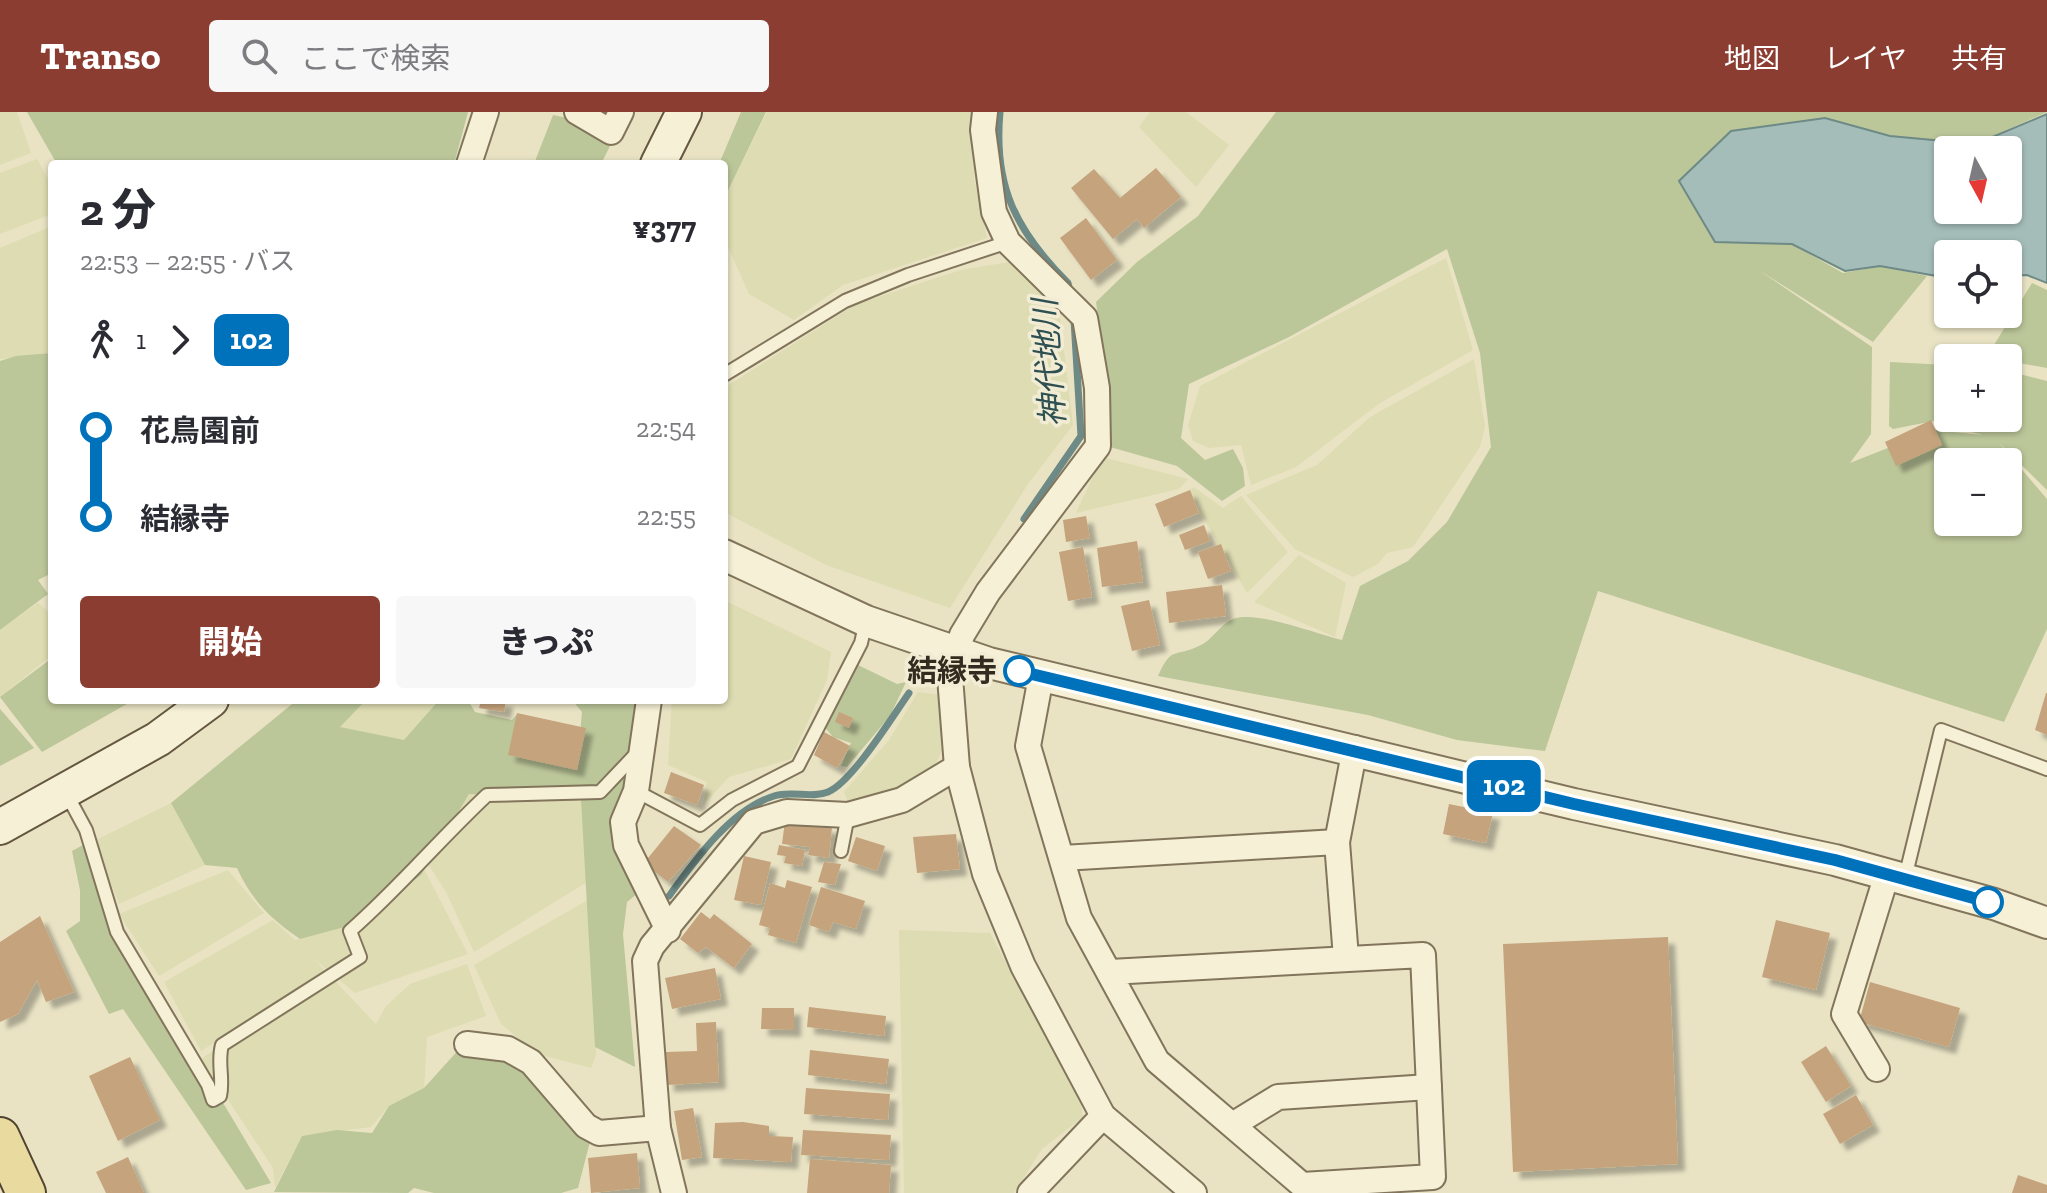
<!DOCTYPE html>
<html lang="ja">
<head>
<meta charset="utf-8">
<style>
  :root { --surface:#fff; --page:#f7f7f7; --text:#2b2b33; --muted:#7c7c81; --accent:#8b3d32 }
  body { margin:0; font-family:"Zilla Slab","Noto Sans JP",serif; background:var(--page); color:var(--text); height:100vh; display:flex; flex-direction:column; font-size:30px; white-space:nowrap }
  * { box-sizing:border-box; margin:0 }
  p { font-size:26px; color:var(--muted) }
  .icon { flex:none; width:44px; height:44px; fill:none; stroke:currentColor; stroke-width:2; stroke-linecap:round; stroke-linejoin:round }
  .map { position:relative; flex:1; overflow:hidden }
  .panel { position:absolute; left:48px; top:48px; width:680px; height:544px; display:flex; flex-direction:column; background:var(--surface); border-radius:8px; box-shadow:0 2px 6px #0004 }
  .panel>* { flex:none }
  .badge { padding:0 16px; border-radius:12px; font-size:28px; line-height:52px }
  .needle { width:52px; rotate:172deg }
  .fabs { position:absolute; left:1934px; top:24px; display:grid; gap:16px }
  .fabs a { display:grid; place-items:center; width:88px; height:88px; border-radius:8px; background:var(--surface); box-shadow:0 2px 6px #0004; font-size:40px }
  .map>.badge { position:absolute; translate:-50% -50%; box-shadow:0 0 0 4px #fff }
  .legs { display:flex; align-items:center; gap:12px; height:88px; padding:0 32px; font-size:26px }
  .legs p { margin-inline-start:auto }
  .summary { display:flex; align-items:center; justify-content:space-between; height:136px; padding:0 32px }
  h1 { font-size:44px; font-weight:800; line-height:60px }
  .action { display:flex; gap:16px; margin-top:auto; padding:16px 32px }
  .action a { flex:1; height:92px; border-radius:8px; background:var(--accent); color:#fff; font-size:32px; font-weight:800; line-height:92px; text-align:center }
  .action a+a { background:var(--page); color:var(--text) }
  ul { padding:0 32px; list-style:none }
  li { display:flex; align-items:center; gap:28px; height:88px; font-size:30px }
  li i { display:grid; place-items:center; width:12px; height:100%; margin:0 10px; background:currentColor }
  li i::after { content:''; width:20px; height:20px; margin:-10px; border:6px solid; border-radius:50%; background:var(--surface) }
  li p { margin-inline-start:auto }
  li:first-child i { background:linear-gradient(#0000 50%,currentColor 0) }
  li:last-child i { background:linear-gradient(currentColor 50%,#0000 0) }
  header { display:flex; align-items:center; gap:48px; box-sizing:border-box; height:112px; padding:0 40px; background:var(--accent); color:#fff }
  header strong { font-size:38px }
  nav { display:flex; gap:44px; margin-inline-start:auto; font-size:28px }
  .search { width:560px; height:72px; background:var(--page); display:flex; align-items:center; gap:20px; box-sizing:border-box; padding:0 28px; border-radius:8px; color:var(--muted); font-size:30px }
  .map>svg:first-child { display:block }
  .farmland { fill:#dedcb2 }
  .green { fill:#bbc699; fill-rule:evenodd }
  .water { fill:#a5bdb9; stroke:#6d8a86; stroke-width:2; fill-rule:evenodd }
  .lines { fill:none; stroke-linecap:round; stroke-linejoin:round }
  .stream { stroke:#6d8a86; stroke-width:7 }
  .building { fill:#c4a37d; filter:url(#shadow) }
  .service-casing { stroke:#82755c; stroke-width:16 }
  .minor-casing { stroke:#82755c; stroke-width:28 }
  .tertiary-casing { stroke:#82755c; stroke-width:34 }
  .secondary-casing { stroke:#64563f; stroke-width:38 }
  .primary-casing { stroke:#504330; stroke-width:42 }
  .service { stroke:#f5f0d6; stroke-width:12 }
  .minor { stroke:#f5f0d6; stroke-width:24 }
  .tertiary { stroke:#f5f0d6; stroke-width:30 }
  .secondary { stroke:#f5f0d6; stroke-width:34 }
  .primary { stroke:#e9db9f; stroke-width:38 }
  .line-1-casing { stroke:#fff; stroke-width:18 }
  .line-1 { stroke:#0072bc; stroke-width:12 }
  .stop-1-dot { fill:#fff; stroke:#0072bc; stroke-width:4 }
  .labels { text-anchor:middle; dominant-baseline:central; stroke-width:7; stroke-linejoin:round; paint-order:stroke }
  .stop-label { font-size:30px; font-weight:bold; fill:#332b1f; stroke:#f1ecd3; text-anchor:end }
  .water-label { font-size:32px; font-style:italic; fill:#2f5052; stroke:#f1ecd3 }
</style>
</head>
<body>
<header>
<strong>Transo</strong>
<div class="search"><svg class="icon" aria-label="search" viewBox="0 0 24 24"><circle cx="10" cy="10" r="6"/><path d="M15 15l6 6"/></svg>ここで検索</div>
<nav><a>地図</a><a>レイヤ</a><a>共有</a></nav>
</header>
<div class="map">
<svg width="2047" height="1081" viewBox="0 0 2047 1081">
  <defs>
    <filter id="shadow"><feDropShadow dx="7" dy="7" stdDeviation="2" flood-color="#0004"/></filter>
  </defs>
  <rect width="100%" height="100%" fill="#e9e3c4"/>
  <g class="farmland">
    <path d="M0 0H17L31 41 0 53Z"/>
    <path d="M767 0H973L974 66 987 126 843 173 794 208 749 182 724 126 725 85Z"/>
    <path d="M1150 0H1186L1229 33 1196 75 1139 15Z"/>
    <path d="M37 47 52 74V102L0 122V61Z"/>
    <path d="M52 114V241L0 247V136Z"/>
    <path d="M1446 146 1473 238 1380 291 1296 355 1251 373 1241 333 1209 336 1193 329 1188 313 1200 274Z"/>
    <path d="M1009 150 1058 188 1073 313 1028 372 950 496 826 453 724 400V276L856 192 961 158Z"/>
    <path d="M1474 247 1485 314 1480 335 1413 435 1387 441 1378 452 1353 465 1295 437 1246 383 1317 353 1370 305Z"/>
    <path d="M1102 345 1188 367 1179 377 1076 401Z"/>
    <path d="M1194 375 1223 396 1241 384 1288 440 1247 481 1188 379Z"/>
    <path d="M1299 443 1346 471 1335 525 1254 490Z"/>
    <path d="M724 488 831 540 827 568 791 647 729 665 703 693 707 670 668 653 672 588H724Z"/>
    <path d="M38 491 52 503V543L0 585V518Z"/>
    <path d="M918 580 941 583 942 638 933 658 898 680 850 694 844 680 889 628Z"/>
    <path d="M366 588H438L404 629 339 615Z"/>
    <path d="M469 682 582 685 587 770 474 840 446 780 428 752Z"/>
    <path d="M171 691 205 753 119 792 94 729Z"/>
    <path d="M424 757 468 842 355 881 313 846 376 912 386 894 410 872 467 852 486 904 427 925 424 981 389 994 371 1015 302 1024 275 1076 273 1056 201 947 306 874 201 939 164 870 273 808 295 828 352 813Z"/>
    <path d="M228 758 264 801 159 864 119 802Z"/>
    <path d="M588 788 596 943 591 956 537 942 501 912 474 853Z"/>
    <path d="M899 818 990 821 1081 990 1083 1005 1042 1037 1014 1081H904Z"/>
  </g>
  <g class="green">
    <path d="M27 0H468L454 52H57Z"/>
    <path d="M741 0H766L724 87V52H719Z"/>
    <path d="M1276 0H2047L1976 32 1890 24 1825 6 1731 19 1679 69 1715 130 1792 132 1843 161 1880 154 1927 164 1873 230 1757 157 1872 235 1871 322 1850 351 1933 318 1983 323 1956 316 1960 306H2008V259L2047 269V378L1999 331 2047 387V517L2004 610 1598 479 1545 639 1457 628 1368 603 1158 564C1172 533 1174 546 1199 534 1212 529 1220 512 1233 507 1256 498 1317 522 1342 528L1360 474 1408 449 1447 410 1491 335 1480 241 1447 137 1289 225 1189 272 1181 326 1205 348 1233 337 1243 356 1245 374 1222 389 1177 354 1110 335 1109 286 1096 190 1137 150 1198 104ZM1948 350H2008V410H1948Z"/>
    <path d="M553 3 572 7 610 34 601 52H534Z"/>
    <path d="M2032 171 2047 178V256L2008 249V246H1986Z"/>
    <path d="M52 241V461L38 468 48 482 0 518V249L16 244Z"/>
    <path d="M1890 250 1948 253 1949 306 1893 317 1889 314Z"/>
    <path d="M52 546V588H134L42 640 0 585Z"/>
    <path d="M858 553 897 572 906 570 890 604 847 655 841 654 851 631 833 625 824 614 848 562Z"/>
    <path d="M297 588H366L340 615 404 628 439 588H468L475 600 512 608 517 602 577 656 582 600 572 588H649L625 726 648 773 627 790 623 822 635 955 595 935 581 687 469 682 421 763 352 813 300 827C271 807 252 789 237 756L205 753 171 691Z"/>
    <path d="M0 597 34 636 0 654Z"/>
    <path d="M83 733 94 745 103 790 271 1071 246 1078 123 897 109 902 66 819 80 809V778L72 739Z"/>
    <path d="M462 934 527 952 593 1018 578 1076 561 1081H434L414 1076 408 1081 274 1080 302 1024 337 1018 372 1021 389 994 424 976Z"/>
  </g>
  <path class="water" d="M2047 2V171L2027 163 2008 164V142H1948V166L1880 154 1845 159 1792 132 1715 130 1679 69 1731 19 1825 6 1890 24 1976 32ZM1948 38H2008V98H1948Z"/>
  <g class="lines">
    <g class="stream">
      <path d="M1000 0C993 75 1017 120 1068 171L1070 180"/>
      <path d="M1024 407 1081 324 1074 208"/>
      <path d="M669 784C695 748 730 698 774 684 792 678 811 687 828 680 852 670 893 604 909 581"/>
    </g>
  </g>
  <g class="building">
    <path d="M1156 56 1181 85 1144 116 1137 107 1113 127 1071 76 1094 57 1120 86Z"/>
    <path d="M1086 106 1117 148 1091 168 1060 126Z"/>
    <path d="M1931 308 1942 333 1896 354 1885 330Z"/>
    <path d="M1190 378 1199 401 1164 415 1155 392Z"/>
    <path d="M1086 404 1090 426 1066 430 1063 408Z"/>
    <path d="M1204 413 1210 429 1185 438 1179 423Z"/>
    <path d="M1137 429 1143 470 1102 475 1097 436Z"/>
    <path d="M1221 432 1231 459 1208 467 1198 440Z"/>
    <path d="M1083 435 1092 485 1068 489 1059 440Z"/>
    <path d="M1222 473 1226 504 1169 511 1166 480Z"/>
    <path d="M1149 488 1160 533 1132 539 1121 494Z"/>
    <path d="M2046 581H2047V623L2035 618Z"/>
    <path d="M481 588H506L504 600 479 596Z"/>
    <path d="M839 600 853 606 849 616 835 610Z"/>
    <path d="M517 601 586 616 577 658 508 643Z"/>
    <path d="M824 620 850 634 837 656 814 643Z"/>
    <path d="M671 660 704 673 697 693 664 681Z"/>
    <path d="M1449 692 1493 701 1486 731 1443 722Z"/>
    <path d="M785 709 832 715 829 746 808 743 810 735 782 732Z"/>
    <path d="M674 714 701 733 668 770 644 751Z"/>
    <path d="M956 722 960 757 917 761 913 725Z"/>
    <path d="M856 725 885 734 877 759 848 749Z"/>
    <path d="M779 733 805 738 802 754 784 751 786 744 777 743Z"/>
    <path d="M744 744 771 750 761 793 734 788Z"/>
    <path d="M824 750 841 752 835 773 818 770Z"/>
    <path d="M787 768 812 775 796 831 768 823 770 816 759 813 770 771 785 776Z"/>
    <path d="M821 775 865 789 856 817 833 810 829 820 809 813Z"/>
    <path d="M701 800 710 807 714 802 752 832 734 856 706 835 698 841 680 827Z"/>
    <path d="M40 804 74 880 46 890 37 868 18 902 0 910V830Z"/>
    <path d="M1776 808 1830 821 1816 878 1762 865Z"/>
    <path d="M1668 825 1678 1052 1513 1060 1503 832Z"/>
    <path d="M715 856 721 887 672 897 665 866Z"/>
    <path d="M1870 870 1960 896 1949 935 1859 910Z"/>
    <path d="M809 895 886 904 884 924 807 915Z"/>
    <path d="M762 896H794V918L761 917Z"/>
    <path d="M716 910 719 970 667 973 666 940 697 939 696 911Z"/>
    <path d="M1826 934 1851 974 1826 990 1801 950Z"/>
    <path d="M810 938 889 947 886 972 808 963Z"/>
    <path d="M130 945 160 1008 118 1029 89 964Z"/>
    <path d="M806 976 890 982 888 1008 804 1002Z"/>
    <path d="M1856 983 1873 1013 1840 1032 1823 1002Z"/>
    <path d="M693 996 702 1045 682 1048 674 999Z"/>
    <path d="M743 1010 769 1014V1024L793 1025 791 1050 713 1046 715 1011Z"/>
    <path d="M803 1018 891 1023 889 1048 801 1043Z"/>
    <path d="M637 1041 640 1076 591 1081 588 1046Z"/>
    <path d="M128 1045 144 1081H106L96 1060Z"/>
    <path d="M810 1047 891 1053 889 1081H807Z"/>
    <path d="M2018 1063 2047 1073V1081H2012Z"/>
  </g>
  <g class="lines">
    <defs>
      <g id="service">
        <path d="M724 263 845 189 908 163 1008 130"/>
        <path d="M636 679 700 713 732 688 798 654 861 531 866 509"/>
        <path d="M66 681 86 718 117 820 208 973 213 988 220 984C224 966 217 951 222 933L360 845 350 819C399 776 440 727 487 683L600 680 637 641"/>
        <path d="M841 739 848 703"/>
        <path d="M1905 766 1941 618 2047 657"/>
      </g>
      <g id="minor">
        <path d="M577 0 611 20 621 0"/>
        <path d="M985 0 983 18 994 100 1008 130 1085 206 1097 276 1098 334 988 480 962 523 950 565 957 655 985 762 1023 854 1103 1004 1194 1081"/>
        <path d="M469 52 486 0"/>
        <path d="M1041 565 1028 634 1079 806 1157 949 1302 1073 1433 1065 1423 843 1110 860"/>
        <path d="M649 588 636 679 623 710 626 733 668 818"/>
        <path d="M1062 746 1337 730"/>
        <path d="M1346 846 1337 730 1355 636"/>
        <path d="M467 932 508 937 531 950 586 1014 599 1021 658 1016"/>
        <path d="M1877 957 1844 902 1887 762"/>
        <path d="M1234 1012 1278 985 1429 975"/>
        <path d="M674 1081 658 1016 645 849 652 834 754 710 787 700 848 703 902 688 957 655"/>
        <path d="M1030 1081 1103 1004"/>
      </g>
      <path id="tertiary" d="M724 443 866 509 989 551 1574 692 1835 748 1994 792 2047 811"/>
      <g id="secondary">
        <path d="M658 52 684 0"/>
        <path d="M0 715 158 627 211 588"/>
      </g>
      <path id="primary" d="M0 1025 26 1081"/>
    </defs>
    <use href="#service" class="service-casing"/>
    <use href="#minor" class="minor-casing"/>
    <use href="#tertiary" class="tertiary-casing"/>
    <use href="#secondary" class="secondary-casing"/>
    <use href="#primary" class="primary-casing"/>
    <use href="#service" class="service"/>
    <use href="#minor" class="minor"/>
    <use href="#tertiary" class="tertiary"/>
    <use href="#secondary" class="secondary"/>
    <use href="#primary" class="primary"/>
  </g>
  <g class="lines">
    <defs>
      <path id="line-1" d="M1019 559 1574 692 1835 748 1988 790"/>
    </defs>
    <use href="#line-1" class="line-1-casing"/>
    <use href="#line-1" class="line-1"/>
  </g>
  <g class="stop-1-dot">
    <circle cx="1019" cy="559" r="14"/>
    <circle cx="1988" cy="790" r="14"/>
  </g>
  <g class="labels">
    <g class="stop-label">
      <text x="997" y="559">結縁寺</text>
    </g>
    <g class="water-label">
      <text transform="translate(1049 251) rotate(-94)">神代地川</text>
    </g>
  </g>
</svg>
<div class="fabs">
<a><svg class="needle" viewBox="-14 -14 28 28"><path d="M0-13l5 13h-10z" fill="#e53935"/><path d="M0 13l5-13h-10z" fill="#7c7c81"/></svg></a>
<a><svg class="icon" aria-label="locate" viewBox="0 0 24 24"><circle cx="12" cy="12" r="6"/><path d="M12 2v4M12 18v4M2 12h4M18 12h4"/></svg></a>
<a>+</a>
<a>−</a>
</div>
<b class="badge" style="left:1504px;top:674px;background:#0072bc;color:#fff">102</b>
<section class="panel">
<div class="summary"><div><h1>2 分</h1><p>22:53 – 22:55 · バス</p></div><b>¥377</b></div>
<div class="legs"><svg class="icon" aria-label="walk" viewBox="0 0 24 24"><circle cx="13" cy="4" r="2"/><path d="M13 8l-2 6 4 7M11 14l-3 7M7 12l3-4h3l4 4"/></svg>1<svg class="icon" aria-label="forward" viewBox="0 0 24 24"><path d="M9 5l7 7-7 7"/></svg><b class="badge" style="background:#0072bc;color:#fff">102</b></div>
<ul>
<li><i style="color:#0072bc"></i><b>花鳥園前</b><p>22:54</p></li>
<li><i style="color:#0072bc"></i><b>結縁寺</b><p>22:55</p></li>
</ul>
<div class="action"><a>開始</a><a>きっぷ</a></div>
</section>
</div>
</body>
</html>
